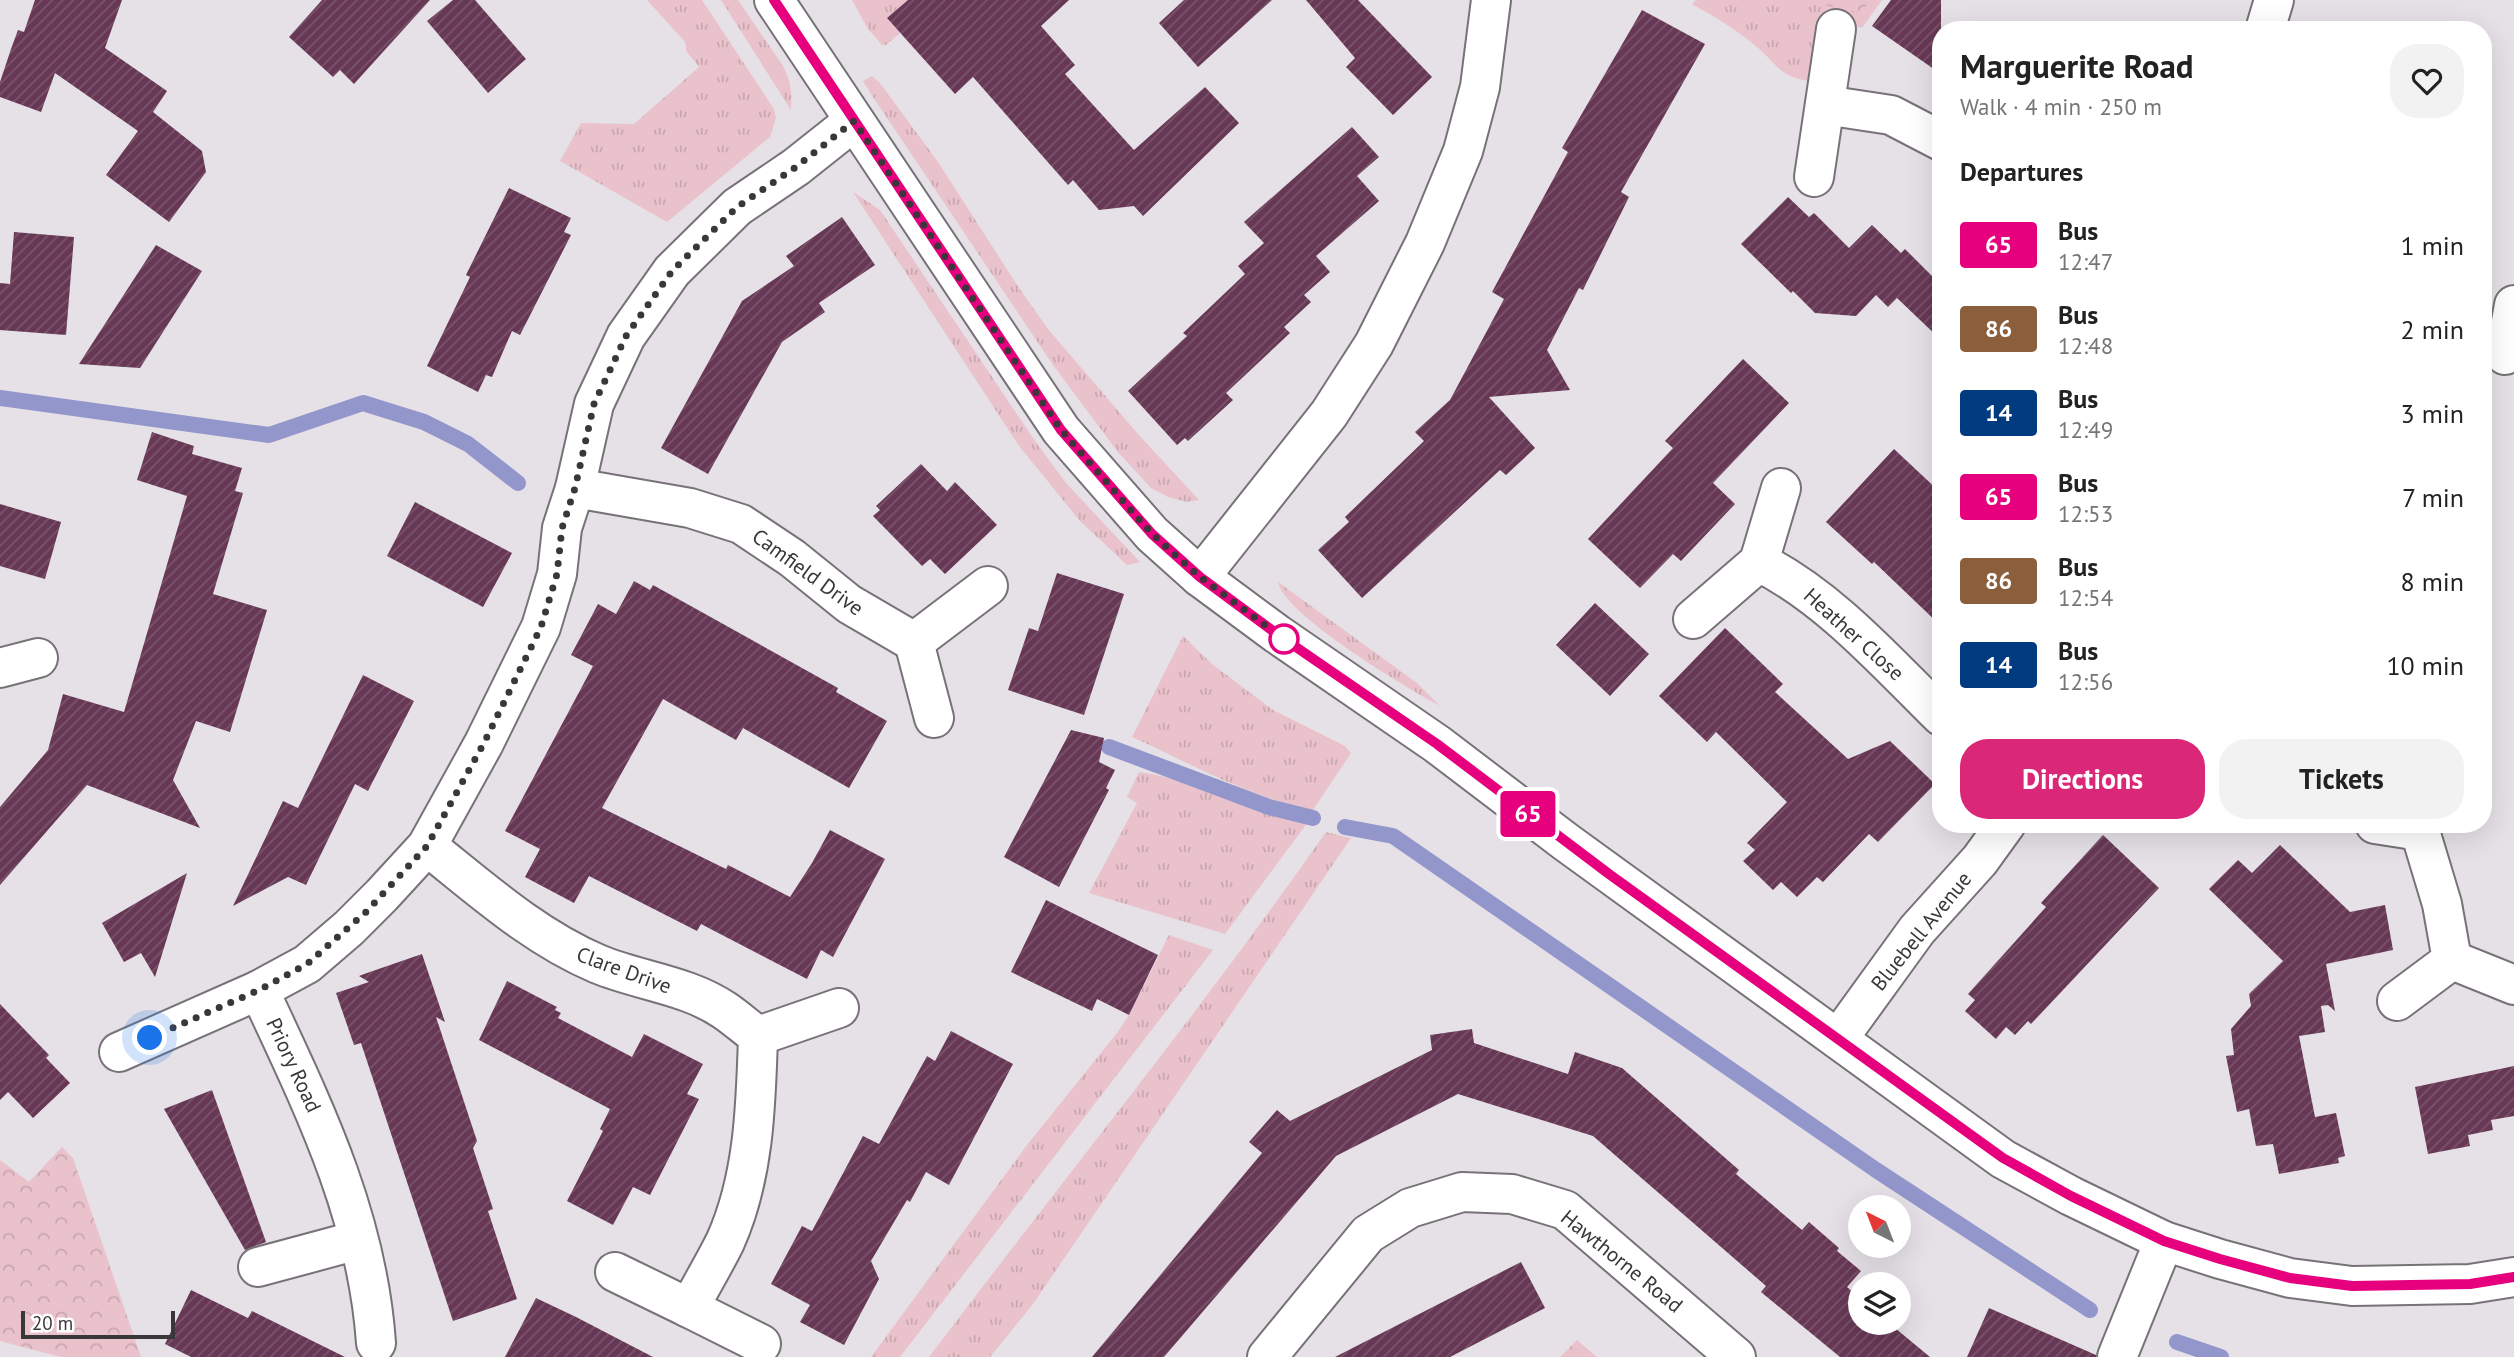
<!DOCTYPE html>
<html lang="en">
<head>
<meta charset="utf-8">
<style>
  :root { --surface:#fff; --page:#f2f2f2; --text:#222; --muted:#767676; --accent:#db2777 }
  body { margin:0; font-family:"PT Sans",sans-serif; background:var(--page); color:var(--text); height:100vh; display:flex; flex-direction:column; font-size:26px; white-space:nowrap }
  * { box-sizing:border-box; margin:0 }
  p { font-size:23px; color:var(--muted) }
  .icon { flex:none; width:38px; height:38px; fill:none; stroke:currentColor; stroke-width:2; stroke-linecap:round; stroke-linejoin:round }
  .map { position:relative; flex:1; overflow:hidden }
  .side { position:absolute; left:1932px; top:21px; width:560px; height:812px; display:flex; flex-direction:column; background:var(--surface); border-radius:28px; box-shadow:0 7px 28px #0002 }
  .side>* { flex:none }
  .badge { padding:0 14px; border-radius:5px; font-size:24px; line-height:46px }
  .needle { width:46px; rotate:318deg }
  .controls { position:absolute; left:1848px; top:1195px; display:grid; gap:14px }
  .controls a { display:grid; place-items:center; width:63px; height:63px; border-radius:50%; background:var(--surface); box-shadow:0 7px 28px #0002; font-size:35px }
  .scale { position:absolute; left:21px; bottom:18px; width:154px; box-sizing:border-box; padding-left:7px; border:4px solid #393739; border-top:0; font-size:19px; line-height:24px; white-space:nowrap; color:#393739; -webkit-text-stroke:5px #fff; paint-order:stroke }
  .you { position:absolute; width:35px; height:35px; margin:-18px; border:5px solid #fff; border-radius:50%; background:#1a73e8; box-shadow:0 0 0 10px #1a73e833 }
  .map>.badge { position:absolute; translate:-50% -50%; box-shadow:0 0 0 4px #fff }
  h2 { padding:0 28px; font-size:26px; line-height:63px }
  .round { display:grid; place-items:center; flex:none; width:74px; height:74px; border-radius:28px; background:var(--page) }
  .summary { display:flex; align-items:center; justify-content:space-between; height:119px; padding:0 28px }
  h1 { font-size:33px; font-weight:700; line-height:52px }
  .cta { display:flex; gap:14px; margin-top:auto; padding:14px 28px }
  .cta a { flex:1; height:80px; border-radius:28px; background:var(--accent); color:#fff; font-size:28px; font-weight:700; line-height:80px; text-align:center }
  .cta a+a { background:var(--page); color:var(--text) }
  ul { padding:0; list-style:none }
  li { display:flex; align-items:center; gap:21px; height:84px; padding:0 28px }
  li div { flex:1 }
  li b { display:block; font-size:26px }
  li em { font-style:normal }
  li .badge { min-width:77px; font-weight:700; text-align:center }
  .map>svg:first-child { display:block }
  .grass { fill:url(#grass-tufts) }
  .forest { fill:url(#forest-crowns) }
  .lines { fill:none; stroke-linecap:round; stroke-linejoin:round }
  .stream { stroke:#9396cb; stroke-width:16 }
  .building { fill:url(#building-hatch) }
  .minor-casing { stroke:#777278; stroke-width:42 }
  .minor { stroke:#fff; stroke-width:38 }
  .line-casing { stroke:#fff; stroke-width:16 }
  .line { stroke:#e6007e; stroke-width:10 }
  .walk { stroke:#393739; stroke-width:7; stroke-dasharray:0 12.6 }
  .stop-dot { fill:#fff; stroke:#e6007e; stroke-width:3.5 }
  .labels { text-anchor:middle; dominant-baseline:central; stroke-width:7; stroke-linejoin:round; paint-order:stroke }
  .street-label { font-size:21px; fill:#393739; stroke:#fff }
</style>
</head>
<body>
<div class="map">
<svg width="2514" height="1357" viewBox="0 0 2514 1357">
  <defs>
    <pattern id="grass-tufts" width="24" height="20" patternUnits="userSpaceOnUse" patternTransform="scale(1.75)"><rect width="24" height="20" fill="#eac2cb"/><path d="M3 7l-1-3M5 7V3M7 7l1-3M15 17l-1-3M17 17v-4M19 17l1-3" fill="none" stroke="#c9a7af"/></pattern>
    <pattern id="forest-crowns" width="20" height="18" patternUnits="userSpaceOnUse" patternTransform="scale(1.75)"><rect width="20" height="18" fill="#eac2cb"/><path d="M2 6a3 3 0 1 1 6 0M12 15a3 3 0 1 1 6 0" fill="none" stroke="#c9a7af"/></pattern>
    <pattern id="building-hatch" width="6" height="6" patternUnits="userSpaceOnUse" patternTransform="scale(1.75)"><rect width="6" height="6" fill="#673855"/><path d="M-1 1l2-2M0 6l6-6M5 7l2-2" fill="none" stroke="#7a546b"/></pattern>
  </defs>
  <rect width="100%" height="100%" fill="#e6e1e7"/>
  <g class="grass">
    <path d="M647 0H702L774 109 776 118 770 137 667 222 560 161 581 123 634 124 699 67 686 51V43Z"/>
    <path d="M721 0H738L783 66C791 80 792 94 791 110Z"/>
    <path d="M852 0H908L887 18 900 33 886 45H882L868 29Z"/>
    <path d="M1696 0H1882L1862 28 1821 17 1810 81C1779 77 1778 65 1757 47 1737 30 1715 17 1692 4Z"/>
    <path d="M872 76 880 83 938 162 1017 285 1048 329 1138 434 1199 500 1187 502 1168 497 1151 488 1117 451 1053 365 873 97 863 81Z"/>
    <path d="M853 192 880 210 1035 441 1066 483 1140 562 1127 565 1080 521 1019 446Z"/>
    <path d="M1278 582 1417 683 1440 706C1408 689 1284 615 1278 582Z"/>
    <path d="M1183 636 1212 664 1273 710 1345 746 1351 753 1313 810C1249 797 1191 764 1132 737Z"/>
    <path d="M1139 772C1198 780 1250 813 1308 822L1225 934 1089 893 1137 803 1127 797Z"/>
    <path d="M1326 832 1351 838 1033 1304 990 1357H929C1061 1182 1200 1012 1326 832Z"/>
    <path d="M1169 935 1213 950 900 1357H871L1027 1145 1117 1033 1129 1015Z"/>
  </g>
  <g class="forest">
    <path d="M1810 0H1870L1861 13 1811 2Z"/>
    <path d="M62 1147 73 1158 141 1357H61L0 1341V1160L29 1182Z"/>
    <path d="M1577 1340 1597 1357H1560Z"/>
  </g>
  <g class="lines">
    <g class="stream">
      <path d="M0 398 269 435 363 403 424 422 468 444 518 483"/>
      <path d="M1109 747 1269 807 1313 818"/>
      <path d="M1345 827 1393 836 1876 1170 2090 1310"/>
      <path d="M2177 1342 2221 1357"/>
    </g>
  </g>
  <g class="building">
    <path d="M35 0H122L105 48 167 91 153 112 202 151 206 172 169 222 106 175 138 131 55 73 41 112 0 97V82L11 49 18 30 24 32Z"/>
    <path d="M322 0H430L354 84 340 70 333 77 289 37Z"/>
    <path d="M453 0H475L526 59 488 93 427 21Z"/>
    <path d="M908 0H1069L1041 26 1075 65 1065 74 1134 150 1205 87 1239 123 1143 216 1134 206 1099 210 1073 180 1068 185 973 77 955 94 887 18Z"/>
    <path d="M1184 0H1272L1198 67 1159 23Z"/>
    <path d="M1306 0H1358L1432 77 1393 115 1346 67 1355 58Z"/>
    <path d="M1891 0H1941V74L1872 26Z"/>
    <path d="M1642 10 1705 44 1621 192 1629 197 1583 290 1579 288 1547 350 1570 390 1489 397 1535 448 1506 475 1500 470 1362 598 1318 550 1349 522 1345 517 1424 441 1415 432 1450 400 1504 299 1492 292 1568 152 1562 148Z"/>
    <path d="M1352 127 1379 157 1357 176 1379 201 1316 256 1330 272 1304 295 1311 302 1284 327 1290 333 1226 393 1233 400 1188 441 1185 438 1177 445 1128 391 1187 336 1183 333 1245 274 1238 266 1264 243 1244 222Z"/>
    <path d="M509 188 571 218 564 232 571 235 520 335 512 331 492 377 486 375 478 392 427 366 470 277 466 275Z"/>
    <path d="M1788 197 1809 217 1814 213 1849 248 1872 225 1901 253 1905 249 1941 285V340L1897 298 1888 307 1876 295 1856 316 1815 313 1793 291 1791 293 1741 244Z"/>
    <path d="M842 217 875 265 819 303 825 312 782 342 708 474 661 448 742 301 794 266 786 256Z"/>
    <path d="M14 232 74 237 66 335 0 330V283L10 284Z"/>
    <path d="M156 245 202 271 140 368 79 364Z"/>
    <path d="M1743 359 1789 403 1713 483 1735 504 1681 561 1673 554 1640 588 1588 539 1673 448 1665 441Z"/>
    <path d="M152 432 194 446 192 454 242 468 235 491 243 493 213 594 267 610 230 732 196 721 173 780 200 828 87 785 0 885V807L48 750 63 694 124 712 187 496 137 480Z"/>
    <path d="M1894 449 1941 493V626L1874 562 1872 564 1826 522Z"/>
    <path d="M921 464 947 491 955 482 997 525 945 574 930 559 922 566 873 516 880 510 876 506Z"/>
    <path d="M415 502 512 553 483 607 387 556Z"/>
    <path d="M0 504 61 522 45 579 0 566Z"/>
    <path d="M1057 573 1124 594 1084 715 1008 690 1029 628 1038 631Z"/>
    <path d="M634 581 650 590 653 585 707 615 838 688 836 692 887 721 849 788 743 728 736 740 663 699 602 808 726 869 728 865 790 897 812 863 830 830 885 859 833 957 821 950 807 979 701 924 697 931 589 876 574 903 525 877 540 849 505 831 593 666 571 655 598 604 616 614Z"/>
    <path d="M1595 603 1649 654 1610 696 1556 645Z"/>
    <path d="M1725 628 1783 684 1775 692 1848 759 1890 741 1935 784 1878 842 1869 834 1823 882 1817 877 1797 897 1781 882 1773 890 1743 861 1755 850 1747 843 1787 802 1716 732 1707 742 1659 696Z"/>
    <path d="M363 675 414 701 368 791 355 784 306 885 288 877 233 906 283 801 298 808Z"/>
    <path d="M1071 730 1104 738 1099 762 1115 770 1106 788 1109 790 1059 887 1004 857Z"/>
    <path d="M2103 835 2159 888 2031 1024 2028 1021 2015 1035 2006 1027 1996 1039 1965 1011 1975 1000 1968 994 2046 907 2041 903Z"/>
    <path d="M2280 845 2350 912 2385 905 2393 950 2326 964 2335 1011 2328 1005 2321 1006 2325 1032 2299 1036 2315 1117 2336 1113 2345 1156 2338 1158 2339 1163 2279 1174 2273 1144 2256 1146 2249 1109 2237 1112 2226 1056 2234 1055 2231 1029 2251 1006 2249 994 2283 961 2209 889 2238 860 2252 873Z"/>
    <path d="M187 873 155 977 141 953 124 962 102 923Z"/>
    <path d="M1046 900 1158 955 1129 1015 1097 999 1092 1011 1011 972Z"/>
    <path d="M422 954 445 1022 436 1017 477 1141 473 1148 493 1209 488 1211 517 1299 453 1321 361 1043 354 1045 336 993 369 982 359 976 367 973Z"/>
    <path d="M507 981 557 1007 555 1010 561 1013 558 1018 632 1057 644 1034 703 1064 687 1094 699 1099 650 1195 633 1187 613 1225 567 1201 603 1131 600 1129 610 1109 479 1040Z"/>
    <path d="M0 1004 49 1055 46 1058 70 1083 33 1118 8 1092 0 1100Z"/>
    <path d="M1472 1029 1474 1043 1568 1074 1575 1052 1622 1068 1739 1170 1736 1174 1802 1230 1809 1222 1839 1248 1837 1251 1861 1271 1847 1287 1860 1298V1323H1889L1930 1357H1840L1761 1292 1766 1286 1593 1136 1458 1094 1336 1156 1164 1357H1092L1262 1153 1249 1142 1277 1110 1290 1121 1432 1050 1430 1035Z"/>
    <path d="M951 1031 1013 1064 949 1185 926 1172 910 1202 907 1200 871 1261 879 1279 844 1345 800 1322 810 1305 771 1284 802 1226 812 1231 863 1136 879 1144 927 1056 935 1061Z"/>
    <path d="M2514 1066V1116L2491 1120 2493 1130 2468 1135 2470 1146 2428 1154 2415 1087Z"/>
    <path d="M212 1090 266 1242 245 1250 164 1109Z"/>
    <path d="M1521 1262 1545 1308 1450 1357H1335Z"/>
    <path d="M191 1290 248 1318 252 1311 345 1357H191L165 1344Z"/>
    <path d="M536 1298 576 1317 653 1357H505Z"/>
    <path d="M1989 1308 2096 1355V1357H1967Z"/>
  </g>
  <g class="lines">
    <defs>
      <g id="minor">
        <path d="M774 0 1061 430 1152 534 1200 577 1277 634 1437 744 1566 842 2003 1159 2071 1196 2164 1241 2220 1259 2290 1278 2352 1286 2470 1284 2514 1277"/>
        <path d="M2265 30 2274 0"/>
        <path d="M1825 105 1891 115 1941 141"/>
        <path d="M1814 177 1836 29"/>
        <path d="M2505 355 2514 305"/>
        <path d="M575 488 690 508 741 524 792 558 849 604 914 642 934 718"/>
        <path d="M1759 562 1781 488"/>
        <path d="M1200 577 1329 414 1374 344 1425 243 1463 151 1480 87 1491 0"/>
        <path d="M1693 619 1759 562C1830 598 1885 661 1941 716"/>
        <path d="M914 642 988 586"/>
        <path d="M0 668 38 658"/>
        <path d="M2375 824 2420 831"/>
        <path d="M427 846C481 889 534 937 598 964 639 981 687 985 724 1010 736 1018 747 1028 758 1036 756 1105 754 1178 725 1242 714 1264 701 1286 689 1308L761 1344"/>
        <path d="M2452 960 2514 985"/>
        <path d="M2397 1001 2452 960 2442 904 2420 831 2423 824"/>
        <path d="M758 1036 839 1008"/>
        <path d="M1838 1039 1917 930 1980 860 2006 824"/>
        <path d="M119 1052 259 990"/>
        <path d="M258 1267 358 1240"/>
        <path d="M615 1272 689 1308"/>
        <path d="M376 1343C367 1214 313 1106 259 990L307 964 349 928 382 895 427 846 484 743 541 627 557 574 562 528 575 488 594 404 626 336 672 271 737 207 796 167 854 121"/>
        <path d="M1267 1357 1368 1234 1410 1208 1462 1192 1512 1194 1565 1210 1736 1357"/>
        <path d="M2117 1357 2164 1241"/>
      </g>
    </defs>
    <use href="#minor" class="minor-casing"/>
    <use href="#minor" class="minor"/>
  </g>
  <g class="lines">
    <defs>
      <path id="line" d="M774 0 1061 430 1152 534 1200 577 1277 634 1437 744 1609 874 2003 1158 2071 1196 2164 1241 2220 1259 2290 1278 2352 1286 2470 1284 2514 1277"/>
    </defs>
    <use href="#line" class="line-casing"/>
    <use href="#line" class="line"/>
    <path class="walk" d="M150 1038 259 990 307 964 366 912 427 846 484 743 541 627 557 574 562 528 575 488 594 404 626 336 672 271 737 207 796 167 854 121 1061 430 1152 534 1200 577 1284 639"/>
  </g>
  <circle class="stop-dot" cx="1284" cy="639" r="14"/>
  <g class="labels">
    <g class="street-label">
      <text transform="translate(808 572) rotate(36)">Camfield Drive</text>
      <text transform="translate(1854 634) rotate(42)">Heather Close</text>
      <text transform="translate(1921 931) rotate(-51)">Bluebell Avenue</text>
      <text transform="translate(624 970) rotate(20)">Clare Drive</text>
      <text transform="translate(294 1065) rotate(65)">Priory Road</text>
      <text transform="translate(1622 1261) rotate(39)">Hawthorne Road</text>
    </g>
  </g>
</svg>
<div class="controls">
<a><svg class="needle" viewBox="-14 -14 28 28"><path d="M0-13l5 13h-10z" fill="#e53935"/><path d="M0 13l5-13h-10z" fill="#767676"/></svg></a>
<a><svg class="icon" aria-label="layers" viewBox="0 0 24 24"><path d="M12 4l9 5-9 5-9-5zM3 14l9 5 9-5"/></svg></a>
</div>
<div class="scale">20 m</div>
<div class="you" style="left:150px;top:1038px"></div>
<b class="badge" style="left:1528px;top:814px;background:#e6007e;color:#fff">65</b>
<section class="side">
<div class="summary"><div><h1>Marguerite Road</h1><p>Walk · 4 min · 250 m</p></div><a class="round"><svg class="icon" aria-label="heart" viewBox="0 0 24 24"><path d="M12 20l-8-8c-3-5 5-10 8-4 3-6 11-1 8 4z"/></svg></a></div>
<h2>Departures</h2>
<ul>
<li><span class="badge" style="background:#e6007e;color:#fff">65</span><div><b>Bus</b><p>12:47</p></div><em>1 min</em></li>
<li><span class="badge" style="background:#8b5e3c;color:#fff">86</span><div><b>Bus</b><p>12:48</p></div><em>2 min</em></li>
<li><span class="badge" style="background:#003b80;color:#fff">14</span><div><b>Bus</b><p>12:49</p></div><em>3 min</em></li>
<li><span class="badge" style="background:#e6007e;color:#fff">65</span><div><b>Bus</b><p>12:53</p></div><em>7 min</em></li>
<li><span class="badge" style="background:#8b5e3c;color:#fff">86</span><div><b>Bus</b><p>12:54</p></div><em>8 min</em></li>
<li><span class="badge" style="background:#003b80;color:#fff">14</span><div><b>Bus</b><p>12:56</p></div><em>10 min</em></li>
</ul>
<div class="cta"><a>Directions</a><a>Tickets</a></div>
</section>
</div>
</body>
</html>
